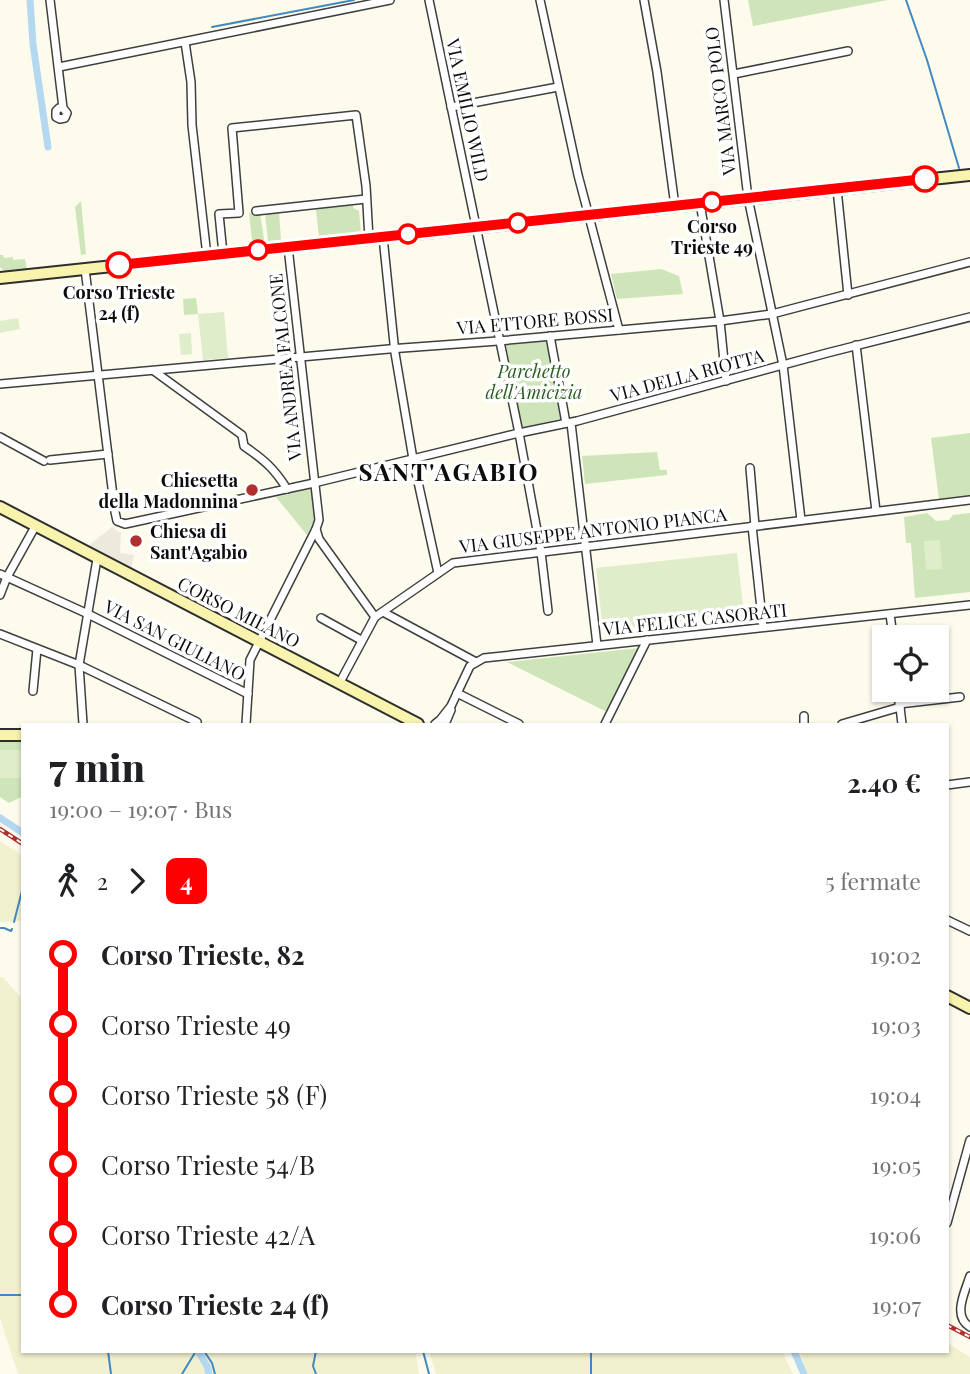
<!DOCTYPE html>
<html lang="it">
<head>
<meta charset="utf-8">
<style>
  :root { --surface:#fff; --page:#f6f6f6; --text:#202124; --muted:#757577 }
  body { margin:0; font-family:"Playfair Display",serif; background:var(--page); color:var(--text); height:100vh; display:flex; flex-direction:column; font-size:26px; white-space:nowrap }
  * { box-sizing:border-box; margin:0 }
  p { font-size:23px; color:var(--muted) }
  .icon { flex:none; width:38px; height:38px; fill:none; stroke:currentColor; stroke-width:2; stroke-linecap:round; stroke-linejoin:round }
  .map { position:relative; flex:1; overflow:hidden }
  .sheet { position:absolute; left:21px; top:723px; width:928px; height:630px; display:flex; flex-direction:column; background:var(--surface); border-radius:0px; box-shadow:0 2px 5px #0004 }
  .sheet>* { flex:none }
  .badge { padding:0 14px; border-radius:10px; font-size:24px; line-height:46px }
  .tools { position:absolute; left:872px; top:625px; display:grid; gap:14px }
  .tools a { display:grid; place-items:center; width:77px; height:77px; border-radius:0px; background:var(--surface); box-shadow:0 2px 5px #0004; font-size:35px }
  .map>.badge { position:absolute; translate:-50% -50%; box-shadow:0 0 0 4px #fff }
  .legs { display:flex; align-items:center; gap:10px; height:77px; padding:0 28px; font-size:23px }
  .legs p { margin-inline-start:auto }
  .summary { display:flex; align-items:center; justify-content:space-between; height:119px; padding:0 28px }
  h1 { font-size:38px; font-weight:800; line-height:52px }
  ul { padding:0 28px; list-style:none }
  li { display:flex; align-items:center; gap:24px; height:70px; font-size:26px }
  li i { display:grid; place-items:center; width:10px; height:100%; margin:0 9px; background:currentColor }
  li i::after { content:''; width:18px; height:18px; margin:-9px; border:5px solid; border-radius:50%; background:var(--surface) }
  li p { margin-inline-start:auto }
  li:first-child i { background:linear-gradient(#0000 50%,currentColor 0) }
  li:last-child i { background:linear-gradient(currentColor 50%,#0000 0) }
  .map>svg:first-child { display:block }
  .farmland { fill:#f1f0cf }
  .green { fill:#cee5b9 }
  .pitch { fill:#dfedca }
  .plaza { fill:#ece9dd }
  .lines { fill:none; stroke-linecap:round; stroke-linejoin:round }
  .stream { stroke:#4289c2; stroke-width:2 }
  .canal { stroke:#b5d8f1; stroke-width:7 }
  .street-casing { stroke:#3f3f3f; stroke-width:10 }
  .secondary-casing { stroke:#2e2e2e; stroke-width:14 }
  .street { stroke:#fff; stroke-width:7 }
  .secondary { stroke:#f8f3ad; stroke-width:10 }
  .rail-casing { stroke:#b03030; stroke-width:4.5 }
  .rail { stroke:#fff; stroke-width:2; stroke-dasharray:5; stroke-linecap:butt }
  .line-1-casing { stroke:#fff; stroke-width:16 }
  .line-1 { stroke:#f00; stroke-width:10 }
  .stop-1-dot { fill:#fff; stroke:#f00; stroke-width:3.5 }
  .poi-dot { fill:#b03030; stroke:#fff; stroke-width:2.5 }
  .labels { text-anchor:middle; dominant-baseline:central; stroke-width:7; stroke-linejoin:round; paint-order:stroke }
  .street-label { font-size:18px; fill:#0c0c0c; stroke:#fff }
  .stop-label { font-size:18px; font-weight:bold; fill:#0c0c0c; stroke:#fff }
  .park-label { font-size:18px; font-style:italic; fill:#2c5e22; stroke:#fff }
  .poi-label { font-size:18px; font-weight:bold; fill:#0c0c0c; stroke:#fff; text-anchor:end }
  .district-label { font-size:24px; font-weight:bold; letter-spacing:2px; fill:#0c0c0c; stroke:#fff }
</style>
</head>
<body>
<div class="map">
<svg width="970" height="1374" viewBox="0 0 970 1374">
  <rect width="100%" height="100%" fill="#fdfbec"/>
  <g class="farmland">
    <path d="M0 841 23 856V921L0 922Z"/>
    <path d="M0 977H3L23 1000V1351H415L419 1374H18L0 1318Z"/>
    <path d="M947 1343 970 1357V1374H808L799 1351H947Z"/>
    <path d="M429 1351H782L793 1374H436Z"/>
  </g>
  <g class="green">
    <path d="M748 0H888L753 26Z"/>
    <path d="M81 201 86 254 81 255 75 207Z"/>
    <path d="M353 203V208L359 211 361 233 319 237 316 210 320 209 319 205Z"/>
    <path d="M279 211 281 240 268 241 265 213Z"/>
    <path d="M260 212 264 240H252L249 213Z"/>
    <path d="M0 255H3L4 258 13 257V260L25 259 27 269 4 271 0 267Z"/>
    <path d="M661 269 679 276 683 294 617 299 611 274Z"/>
    <path d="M196 298 198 314 184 315 183 299Z"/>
    <path d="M546 341 563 418 522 428 506 345Z"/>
    <path d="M970 433V496L939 500 931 438Z"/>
    <path d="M657 452 660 470H667V475L585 484 582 456Z"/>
    <path d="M311 489 315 519 307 535 276 497Z"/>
    <path d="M927 513 936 521 949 520 953 515 970 513V592L915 598 911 543H906L904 517Z"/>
    <path d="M639 648 640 650 607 712 507 662Z"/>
    <path d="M0 741H23V796L9 803 0 797Z"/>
  </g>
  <g class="pitch">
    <path d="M224 312 228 358 203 360 198 314Z"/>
    <path d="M18 318 20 329 0 333V321Z"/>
    <path d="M191 333 192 354 181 355 179 334Z"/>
    <path d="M940 540 942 569 926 570 924 541Z"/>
    <path d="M737 553 744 614 603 631 596 568Z"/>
    <rect x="0" y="750" width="23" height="28"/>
  </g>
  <path class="plaza" d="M112 527 118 532H121L120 553 134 555 131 570 87 547Z"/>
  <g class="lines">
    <g class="stream">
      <path d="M906 0 927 60 959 168"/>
      <path d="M212 27 354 0"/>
      <path d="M14 922 23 887"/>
      <path d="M0 928H4L11 931 12 929"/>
      <path d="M0 1295H23"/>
      <path d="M108 1351 111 1374"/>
      <path d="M204 1351 212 1363 215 1374"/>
      <path d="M423 1351 429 1374"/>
      <path d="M182 1374 196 1351"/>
      <path d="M316 1374 313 1366 316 1351"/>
      <path d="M591 1374V1351"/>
    </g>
    <g class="canal">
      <path d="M30 0 33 44 48 147"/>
      <path d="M0 818 23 833"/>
      <path d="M198 1351 207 1366 209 1374"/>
      <path d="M794 1351 804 1374"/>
    </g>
    <defs>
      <g id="street">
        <path d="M50 0 63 108 67 113 65 118 60 119 56 117V111L59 108H63"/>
        <path d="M429 0 519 433 541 552 548 611"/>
        <path d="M540 0 578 175 619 330"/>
        <path d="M644 0 657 72 675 206"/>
        <path d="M724 0 748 198 783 365 801 520"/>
        <path d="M185 42 191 82 192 125 207 256"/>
        <path d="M59 67 390 0"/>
        <path d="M734 74 848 51"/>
        <path d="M451 107 558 87"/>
        <path d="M837 189 848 295"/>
        <path d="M700 203 720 321 726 381"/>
        <path d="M256 211 366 199"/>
        <path d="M383 237 395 353 413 459 438 573"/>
        <path d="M288 247 319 520 316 529 319 539 375 617"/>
        <path d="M223 254 219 214 239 213 232 128 356 115 366 186 369 239"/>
        <path d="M85 269 115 512 117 521 125 524 314 483 519 433 577 421 827 353 970 317"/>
        <path d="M550 336 566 423"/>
        <path d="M856 345 876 511"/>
        <path d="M154 371 242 435 244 446C263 459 274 468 287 489"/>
        <path d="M0 384 389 349 498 341 720 321 772 314 970 262"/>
        <path d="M571 423 597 645"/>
        <path d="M0 437 44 461"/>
        <path d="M50 460 108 454"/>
        <path d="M750 468 755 526"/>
        <path d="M752 526 763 627"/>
        <path d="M0 574 88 614 248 694"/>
        <path d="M0 595 7 577 36 525"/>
        <path d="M383 612 476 662"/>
        <path d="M890 614 893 637"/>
        <path d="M321 618 361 640"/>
        <path d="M0 634 79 665 197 722"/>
        <path d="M339 684 375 617 453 563 970 500"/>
        <path d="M898 690 902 724"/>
        <path d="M33 691 37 649"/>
        <path d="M457 693 519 724"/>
        <path d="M899 704 960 697"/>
        <path d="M83 724 79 665 97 559"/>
        <path d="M246 724 250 660 316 529"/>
        <path d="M435 724 440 720 451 706 470 666 484 658 970 605"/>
        <path d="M445 724 451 710"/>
        <path d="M605 724 647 640"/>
        <path d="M804 724V716"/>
        <path d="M842 724 900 707"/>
        <path d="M947 785 970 782"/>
        <path d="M947 920 970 931"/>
        <path d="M947 1223 970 1140"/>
        <path d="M970 1276C965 1292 952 1316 970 1327"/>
      </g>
      <g id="secondary">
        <path d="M0 278 970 175"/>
        <path d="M0 507 418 724"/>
        <path d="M0 735H23"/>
        <path d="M947 996 970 1008"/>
      </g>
    </defs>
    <use href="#street" class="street-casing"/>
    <use href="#secondary" class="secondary-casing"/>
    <use href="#street" class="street"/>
    <use href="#secondary" class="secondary"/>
    <defs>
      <g id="rail">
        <path d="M0 829 23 844"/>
        <path d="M947 1325 970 1337"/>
      </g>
    </defs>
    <use href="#rail" class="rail-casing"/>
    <use href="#rail" class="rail"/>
  </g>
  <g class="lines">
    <defs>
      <path id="line-1" d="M119 265 925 179"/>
    </defs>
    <use href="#line-1" class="line-1-casing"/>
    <use href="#line-1" class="line-1"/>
  </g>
  <g class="stop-1-dot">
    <circle cx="925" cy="179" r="12"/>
    <circle cx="712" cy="202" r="9"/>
    <circle cx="518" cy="223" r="9"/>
    <circle cx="408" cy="234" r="9"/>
    <circle cx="258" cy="250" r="9"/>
    <circle cx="119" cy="265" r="12"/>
  </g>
  <g class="poi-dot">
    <circle cx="252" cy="490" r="7"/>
    <circle cx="136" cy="541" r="7"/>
  </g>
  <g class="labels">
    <g class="street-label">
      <text transform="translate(720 101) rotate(-97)">VIA MARCO POLO</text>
      <text transform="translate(468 110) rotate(78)">VIA EMILIO WILD</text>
      <text transform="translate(535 321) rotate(-5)">VIA ETTORE BOSSI</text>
      <text transform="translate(285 367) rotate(-96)">VIA ANDREA FALCONE</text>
      <text transform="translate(687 375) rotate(-15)">VIA DELLA RIOTTA</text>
      <text transform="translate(593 530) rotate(-7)">VIA GIUSEPPE ANTONIO PIANCA</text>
      <text transform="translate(239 612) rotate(27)">CORSO MILANO</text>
      <text transform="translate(695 619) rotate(-6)">VIA FELICE CASORATI</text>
      <text transform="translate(175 640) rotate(27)">VIA SAN GIULIANO</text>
    </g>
    <g class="stop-label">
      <text x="712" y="226">Corso<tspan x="712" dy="21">Trieste 49</tspan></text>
      <text x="119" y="292">Corso Trieste<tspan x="119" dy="21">24 (f)</tspan></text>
    </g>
    <g class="park-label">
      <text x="534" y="371">Parchetto<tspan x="534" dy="21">dell'Amicizia</tspan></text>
    </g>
    <g class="poi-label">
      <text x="238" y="480">Chiesetta<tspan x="238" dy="21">della Madonnina</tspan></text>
      <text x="150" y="531" text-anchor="start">Chiesa di<tspan x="150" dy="21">Sant'Agabio</tspan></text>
    </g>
    <g class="district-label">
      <text x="449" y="471">SANT'AGABIO</text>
    </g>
  </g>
</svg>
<div class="tools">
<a><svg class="icon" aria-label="locate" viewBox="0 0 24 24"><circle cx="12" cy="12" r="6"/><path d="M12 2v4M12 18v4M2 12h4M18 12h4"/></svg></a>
</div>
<section class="sheet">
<div class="summary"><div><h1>7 min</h1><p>19:00 – 19:07 · Bus</p></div><b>2.40 €</b></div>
<div class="legs"><svg class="icon" aria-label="walk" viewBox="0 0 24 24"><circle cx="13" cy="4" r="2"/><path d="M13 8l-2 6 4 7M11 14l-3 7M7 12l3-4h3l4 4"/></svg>2<svg class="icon" aria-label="forward" viewBox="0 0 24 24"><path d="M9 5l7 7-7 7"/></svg><b class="badge" style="background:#f00;color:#fff">4</b><p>5 fermate</p></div>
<ul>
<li><i style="color:#f00"></i><b>Corso Trieste, 82</b><p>19:02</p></li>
<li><i style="color:#f00"></i><span>Corso Trieste 49</span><p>19:03</p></li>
<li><i style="color:#f00"></i><span>Corso Trieste 58 (F)</span><p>19:04</p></li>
<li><i style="color:#f00"></i><span>Corso Trieste 54/B</span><p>19:05</p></li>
<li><i style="color:#f00"></i><span>Corso Trieste 42/A</span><p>19:06</p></li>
<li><i style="color:#f00"></i><b>Corso Trieste 24 (f)</b><p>19:07</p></li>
</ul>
</section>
</div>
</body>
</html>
